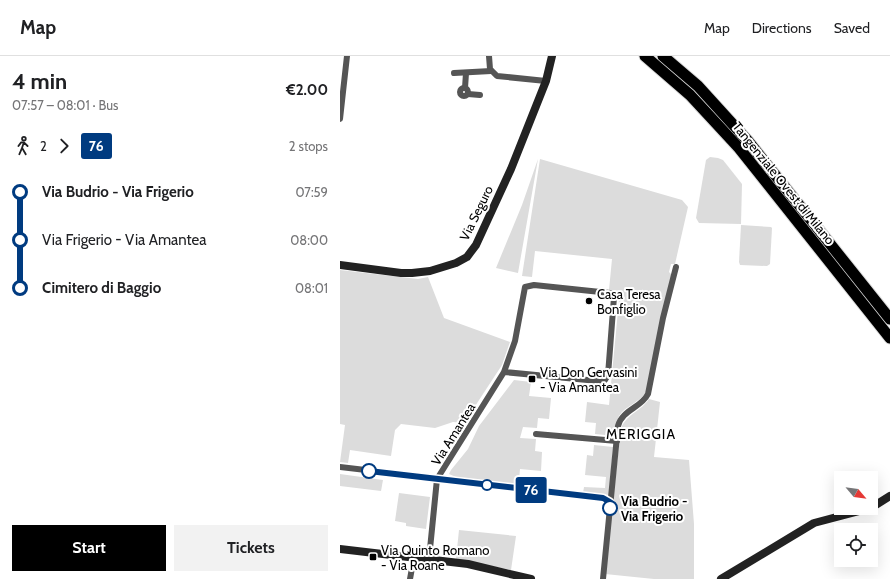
<!DOCTYPE html>
<html lang="en">
<head>
<meta charset="utf-8">
<style>
  :root { --surface:#fff; --page:#f2f2f2; --text:#202124; --muted:#757577; --line:#e0e0e0; --accent:#000 }
  body { margin:0; font-family:Cabin,sans-serif; background:var(--page); color:var(--text); height:100vh; display:flex; flex-direction:column; font-size:15px; white-space:nowrap }
  * { box-sizing:border-box; margin:0 }
  p { font-size:13px; color:var(--muted) }
  .icon { flex:none; width:22px; height:22px; fill:none; stroke:currentColor; stroke-width:2; stroke-linecap:round; stroke-linejoin:round }
  .map { position:relative; flex:1; overflow:hidden }
  .panel { display:flex; flex-direction:column; background:var(--surface); width:340px }
  .panel>* { flex:none }
  .badge { padding:0 8px; border-radius:3px; font-size:14px; line-height:26px }
  .needle { width:26px; rotate:119deg }
  .tools { position:absolute; left:494px; top:415px; display:grid; gap:8px }
  .tools a { display:grid; place-items:center; width:44px; height:44px; border-radius:0px; background:var(--surface); box-shadow:0 4px 16px #0002; font-size:20px }
  .map>.badge { position:absolute; translate:-50% -50%; box-shadow:0 0 0 2px #fff }
  .legs { display:flex; align-items:center; gap:6px; height:44px; padding:0 12px; font-size:13px }
  .legs p { margin-inline-start:auto }
  .head { display:flex; align-items:center; justify-content:space-between; height:68px; padding:0 12px }
  h1 { font-size:22px; font-weight:700; line-height:30px }
  .button { display:flex; gap:8px; margin-top:auto; padding:8px 12px }
  .button a { flex:1; height:46px; border-radius:0px; background:var(--accent); color:#fff; font-size:16px; font-weight:700; line-height:46px; text-align:center }
  .button a+a { background:var(--page); color:var(--text) }
  ul { padding:0 12px; list-style:none }
  li { display:flex; align-items:center; gap:14px; height:48px; font-size:15px }
  li i { display:grid; place-items:center; width:6px; height:100%; margin:0 5px; background:currentColor }
  li i::after { content:''; width:10px; height:10px; margin:-5px; border:3px solid; border-radius:50%; background:var(--surface) }
  li p { margin-inline-start:auto }
  li:first-child i { background:linear-gradient(#0000 50%,currentColor 0) }
  li:last-child i { background:linear-gradient(currentColor 50%,#0000 0) }
  header { display:flex; align-items:center; gap:24px; box-sizing:border-box; height:56px; padding:0 20px; background:var(--surface); border-bottom:1px solid var(--line) }
  header strong { font-size:19px }
  nav { display:flex; gap:22px; margin-inline-start:auto; font-size:14px }
  main { display:flex; flex:1; min-height:0 }
  .map>svg:first-child { display:block }
  .green { fill:#dcdcdc }
  .lines { fill:none; stroke-linecap:round; stroke-linejoin:round }
  .highway-casing { stroke:#dbdbdb; stroke-width:13 }
  .street { stroke:#555; stroke-width:6 }
  .secondary { stroke:#222; stroke-width:8 }
  .highway { stroke:#000; stroke-width:11 }
  .line-1-casing { stroke:#fff; stroke-width:9 }
  .line-1 { stroke:#003b80; stroke-width:6 }
  .poi-dot { fill:#000; stroke:#fff; stroke-width:1.5 }
  .stop-1-dot { fill:#fff; stroke:#003b80; stroke-width:2 }
  .labels { text-anchor:middle; dominant-baseline:central; stroke-width:4; stroke-linejoin:round; paint-order:stroke }
  .street-label { font-size:13px; fill:#000; stroke:#fff }
  .poi-label { font-size:13px; fill:#000; stroke:#fff; text-anchor:start }
  .stop-label { font-size:13px; font-weight:bold; fill:#000; stroke:#fff; text-anchor:start }
  .neighbourhood-label { font-size:14px; letter-spacing:1px; fill:#000; stroke:#fff }
</style>
</head>
<body>
<header>
<strong>Map</strong>
<nav><a>Map</a><a>Directions</a><a>Saved</a></nav>
</header>
<main>
<section class="panel">
<div class="head"><div><h1>4 min</h1><p>07:57 – 08:01 · Bus</p></div><b>€2.00</b></div>
<div class="legs"><svg class="icon" aria-label="walk" viewBox="0 0 24 24"><circle cx="13" cy="4" r="2"/><path d="M13 8l-2 6 4 7M11 14l-3 7M7 12l3-4h3l4 4"/></svg>2<svg class="icon" aria-label="forward" viewBox="0 0 24 24"><path d="M9 5l7 7-7 7"/></svg><b class="badge" style="background:#003b80;color:#fff">76</b><p>2 stops</p></div>
<ul>
<li><i style="color:#003b80"></i><b>Via Budrio - Via Frigerio</b><p>07:59</p></li>
<li><i style="color:#003b80"></i><span>Via Frigerio - Via Amantea</span><p>08:00</p></li>
<li><i style="color:#003b80"></i><b>Cimitero di Baggio</b><p>08:01</p></li>
</ul>
<div class="button"><a>Start</a><a>Tickets</a></div>
</section>
<div class="map">
<svg width="550" height="523" viewBox="0 0 550 523">
  <rect width="100%" height="100%" fill="#fff"/>
  <g class="green">
    <path d="M370 101 378 102 383 104 402 128 401 168 359 167 356 162 366 104Z"/>
    <path d="M198 103 178 217 156 212 182 149Z"/>
    <path d="M200 103 342 144 348 151 335 208H331L329 216 332 219 306 336C299 347 285 350 279 360 276 366 276 373 275 380L255 378 256 367 245 366 247 346 269 349 279 244 275 236 269 234 272 203 195 195 192 221 182 220Z"/>
    <path d="M401 169 431 171 432 172 430 208 427 210 400 209 399 206Z"/>
    <path d="M0 214 78 223 88 221 104 262 170 286 162 309 124 367 113 366 95 372 61 368 55 374 51 400 10 394 8 407 0 406 5 369 0 368Z"/>
    <path d="M174 324 191 326 189 340 211 342 209 363 198 362 197 372 183 371 180 382 196 383 195 395 202 396 201 415 180 413 179 424 200 426V431L116 421 109 418 111 414 128 393 139 370Z"/>
    <path d="M309 343 320 346 314 401 349 404 354 468V523H314L265 518 281 372C287 358 301 355 309 343Z"/>
    <path d="M254 389 273 391 269 439 243 437 244 431 265 432 266 421 245 419 247 399 253 400Z"/>
    <path d="M0 418 43 424 41 435 0 430Z"/>
    <path d="M59 437 90 441 86 473 66 470V467L55 465Z"/>
    <path d="M119 474 176 480 171 514 116 503Z"/>
  </g>
  <g class="lines">
    <defs>
      <g id="highway">
        <path d="M305 0 350 39 399 92 550 282"/>
        <path d="M323 0 358 30 408 85 550 263"/>
      </g>
    </defs>
    <use href="#highway" class="highway-casing"/>
    <g class="street">
      <path d="M149 0 150 13 157 20 206 25"/>
      <path d="M114 17 151 15"/>
      <circle cx="124" cy="36" r="4"/>
      <path d="M125 32 126 17"/>
      <path d="M128 38 140 39"/>
      <path d="M0 63 7 0"/>
      <path d="M196 378 277 385"/>
      <path d="M0 411 263 442 270 446"/>
      <path d="M89 503 97 423 164 316 175 285 185 231 194 229 270 237 274 241 268 319 265 324 258 325 164 316"/>
      <path d="M70 523 74 501"/>
      <path d="M263 523 278 370C282 354 301 352 308 338L323 262 336 211"/>
    </g>
    <g class="secondary">
      <path d="M0 209 61 217H72L90 215 116 207 127 201 136 189 171 113 206 25 212 0"/>
      <path d="M531 452 550 440"/>
      <path d="M0 493 128 508 191 523"/>
      <path d="M381 523 474 467 531 452"/>
    </g>
    <use href="#highway" class="highway"/>
  </g>
  <g class="lines">
    <defs>
      <path id="line-1" d="M29 415 263 442 270 446V452"/>
    </defs>
    <use href="#line-1" class="line-1-casing"/>
    <use href="#line-1" class="line-1"/>
  </g>
  <g class="poi-dot">
    <circle cx="249" cy="245" r="4"/>
    <rect x="188" y="319" width="8" height="8" rx="2"/>
    <rect x="29" y="497" width="8" height="8" rx="2"/>
  </g>
  <g class="stop-1-dot">
    <circle cx="29" cy="415" r="7"/>
    <circle cx="147" cy="429" r="5"/>
    <circle cx="270" cy="452" r="7"/>
  </g>
  <g class="labels">
    <g class="street-label">
      <text transform="translate(444 127) rotate(51)">Tangenziale Ovest di Milano</text>
      <text transform="translate(136 157) rotate(-64)">Via Seguro</text>
      <text transform="translate(113 378) rotate(-58)">Via Amantea</text>
    </g>
    <g class="poi-label">
      <text x="257" y="238">Casa Teresa<tspan x="257" dy="15">Bonfiglio</tspan></text>
      <text x="200" y="316">Via Don Gervasini<tspan x="200" dy="15">- Via Amantea</tspan></text>
      <text x="41" y="494">Via Quinto Romano<tspan x="41" dy="15">- Via Roane</tspan></text>
    </g>
    <g class="stop-label">
      <text x="281" y="445">Via Budrio -<tspan x="281" dy="15">Via Frigerio</tspan></text>
    </g>
    <g class="neighbourhood-label">
      <text x="301" y="378">MERIGGIA</text>
    </g>
  </g>
</svg>
<div class="tools">
<a><svg class="needle" viewBox="-14 -14 28 28"><path d="M0-13l5 13h-10z" fill="#e53935"/><path d="M0 13l5-13h-10z" fill="#757577"/></svg></a>
<a><svg class="icon" aria-label="locate" viewBox="0 0 24 24"><circle cx="12" cy="12" r="6"/><path d="M12 2v4M12 18v4M2 12h4M18 12h4"/></svg></a>
</div>
<b class="badge" style="left:191px;top:434px;background:#003b80;color:#fff">76</b>
</div>
</main>
</body>
</html>
